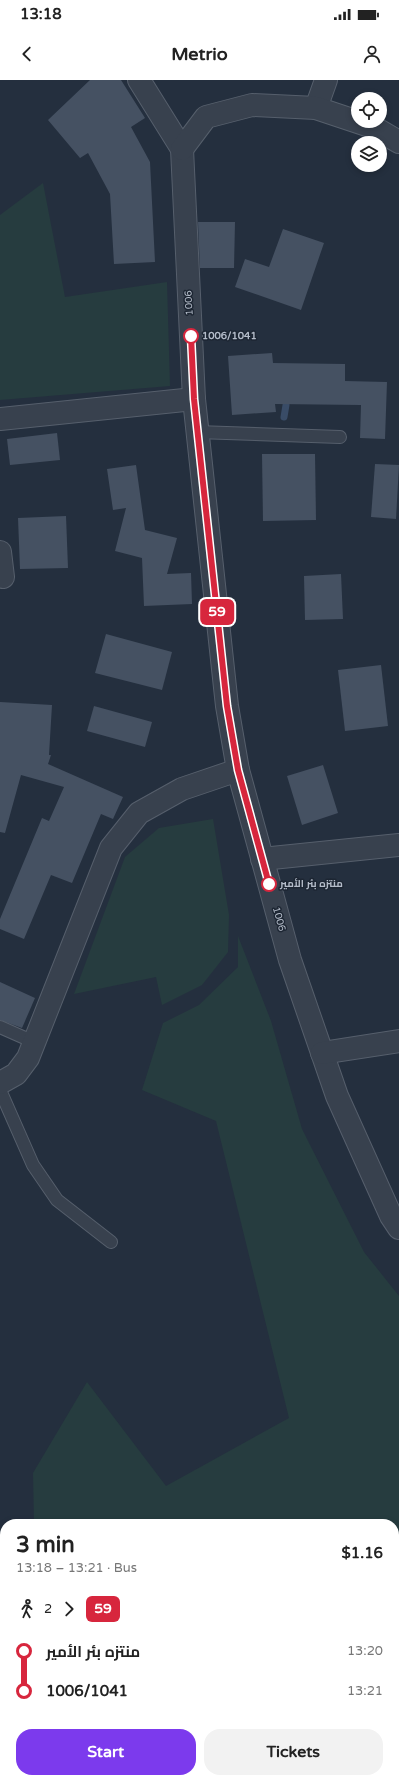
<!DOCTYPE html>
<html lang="en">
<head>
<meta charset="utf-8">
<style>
  :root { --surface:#fff; --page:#f2f2f2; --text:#222; --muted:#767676; --accent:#7c3aed }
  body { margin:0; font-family:"Varela Round",Cairo,sans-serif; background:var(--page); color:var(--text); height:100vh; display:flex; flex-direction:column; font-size:15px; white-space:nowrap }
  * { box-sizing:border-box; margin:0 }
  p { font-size:13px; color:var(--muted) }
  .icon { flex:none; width:22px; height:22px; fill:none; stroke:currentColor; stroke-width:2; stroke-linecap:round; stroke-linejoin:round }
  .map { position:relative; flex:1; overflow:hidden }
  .drawer { position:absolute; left:0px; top:1439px; width:399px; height:264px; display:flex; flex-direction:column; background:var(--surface); border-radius:16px 16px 0 0; box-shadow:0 2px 6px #0003 }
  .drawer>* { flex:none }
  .badge { padding:0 8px; border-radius:6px; font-size:14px; line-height:26px }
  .fabs { position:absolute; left:351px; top:12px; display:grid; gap:8px }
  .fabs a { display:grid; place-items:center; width:36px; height:36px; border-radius:50%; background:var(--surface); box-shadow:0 2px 6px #0003; font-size:20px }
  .map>.badge { position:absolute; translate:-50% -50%; box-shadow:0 0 0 2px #fff }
  .legs { display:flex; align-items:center; gap:6px; height:44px; padding:0 16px; font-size:13px }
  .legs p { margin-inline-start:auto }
  .headline { display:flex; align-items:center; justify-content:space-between; height:68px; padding:0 16px }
  h1 { font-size:22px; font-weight:700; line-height:30px }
  .action { display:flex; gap:8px; margin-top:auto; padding:8px 16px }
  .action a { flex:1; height:46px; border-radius:16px; background:var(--accent); color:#fff; font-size:16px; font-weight:700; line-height:46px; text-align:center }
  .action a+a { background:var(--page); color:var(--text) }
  ul { padding:0 16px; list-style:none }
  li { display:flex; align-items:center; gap:14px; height:40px; font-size:15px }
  li i { display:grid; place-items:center; width:6px; height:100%; margin:0 5px; background:currentColor }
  li i::after { content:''; width:10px; height:10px; margin:-5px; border:3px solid; border-radius:50%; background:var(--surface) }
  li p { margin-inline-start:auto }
  li:first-child i { background:linear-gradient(#0000 50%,currentColor 0) }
  li:last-child i { background:linear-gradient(currentColor 50%,#0000 0) }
  .status { display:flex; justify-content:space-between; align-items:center; height:28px; padding:0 20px; background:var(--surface); direction:ltr }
  .status svg { height:11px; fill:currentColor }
  header { display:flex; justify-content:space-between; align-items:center; height:52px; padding:0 16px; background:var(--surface); font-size:18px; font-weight:700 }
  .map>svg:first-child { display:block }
  .green { fill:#263c3f }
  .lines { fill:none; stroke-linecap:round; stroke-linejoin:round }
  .stream { stroke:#394c67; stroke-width:7 }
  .building { fill:#455162 }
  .lane-casing { stroke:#565f6c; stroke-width:14 }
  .street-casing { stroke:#565f6c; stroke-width:24 }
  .path { stroke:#44595c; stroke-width:2.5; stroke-dasharray:3 3; stroke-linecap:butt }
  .lane { stroke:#38414e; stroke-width:12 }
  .street { stroke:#38414e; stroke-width:22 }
  .line-1-casing { stroke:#fff; stroke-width:9 }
  .line-1 { stroke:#d7263d; stroke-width:6 }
  .stop-1-dot { fill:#fff; stroke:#d7263d; stroke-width:2 }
  .labels { text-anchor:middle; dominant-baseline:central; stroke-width:3; stroke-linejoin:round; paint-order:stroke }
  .street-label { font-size:10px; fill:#b4bcc9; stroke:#1d2633 }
  .stop-label { font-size:10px; font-weight:bold; fill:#b4bcc9; stroke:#1d2633; text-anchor:start }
</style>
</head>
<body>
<div class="status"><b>13:18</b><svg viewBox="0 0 49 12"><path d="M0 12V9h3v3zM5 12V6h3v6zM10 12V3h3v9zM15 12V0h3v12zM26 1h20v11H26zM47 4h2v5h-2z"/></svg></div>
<header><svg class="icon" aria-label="back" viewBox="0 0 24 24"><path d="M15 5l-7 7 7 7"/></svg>Metrio<svg class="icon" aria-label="person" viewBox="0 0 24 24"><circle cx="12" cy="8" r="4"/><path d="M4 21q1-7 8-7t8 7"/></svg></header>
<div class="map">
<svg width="399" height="1703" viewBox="0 0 399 1703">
  <rect width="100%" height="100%" fill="#242f3e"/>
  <g class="green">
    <path d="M43 103 65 217 167 202 170 306 0 320V135Z"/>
    <path d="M213 739 229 835 228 872 202 905 162 925 156 897 74 914 125 777 159 748Z"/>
    <path d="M238 856 271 941 302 1049 364 1172 399 1216V1557L394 1555V1444H34L33 1393 87 1302 166 1406 289 1338 216 1041 142 1010 163 943 199 925 238 887Z"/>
  </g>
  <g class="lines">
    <path class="stream" d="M284 337 286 325"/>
  </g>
  <g class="building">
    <path d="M90 0H121L145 38 131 47 150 82 155 182 114 184 110 114 88 73 80 78 48 40Z"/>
    <path d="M198 142H235L234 188H200Z"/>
    <path d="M283 149 324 163 301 230 235 207 245 179 269 187Z"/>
    <path d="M272 273 273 283 345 284V301L387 302 385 359 360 358 361 325 275 324 276 332 232 335 228 276Z"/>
    <path d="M57 353 60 380 10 385 7 359Z"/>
    <path d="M262 374H315L316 440 263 441Z"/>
    <path d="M375 384 399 385 396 439 371 437Z"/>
    <path d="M136 385 145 450 177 458 167 494 191 493 192 524 144 526 142 478 115 471 126 428 113 430 107 389Z"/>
    <path d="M66 436 68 488 20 489 18 438Z"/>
    <path d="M341 494 343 539 305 540 304 496Z"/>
    <path d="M106 554 172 572 162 610 95 593Z"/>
    <path d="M381 585 388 646 345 651 338 590Z"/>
    <path d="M0 622 52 625 49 675H51L48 684 123 717 113 739 101 734 72 803 51 795 24 859 0 849V839L42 738 49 741 64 707 21 695 5 753 0 752Z"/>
    <path d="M94 626 152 642 145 667 87 651Z"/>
    <path d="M323 685 338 733 302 745 287 696Z"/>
    <path d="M0 902 35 918 22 948 0 940Z"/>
  </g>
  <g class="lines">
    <defs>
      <g id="lane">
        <path d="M197 352 340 357"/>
        <path d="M0 947 34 962"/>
        <path d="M0 1010 33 1085 57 1120 111 1162"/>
        <path d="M399 1634 397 1645 399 1647"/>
      </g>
      <g id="street">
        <path d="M139 0 182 69 194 319 227 626 238 690 290 880 337 1016 391 1136 399 1148"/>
        <path d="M316 28 326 0"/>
        <path d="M182 69 206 37 252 25 316 28 373 47 399 62"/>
        <path d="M0 339 194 319"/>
        <path d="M0 472 3 497"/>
        <path d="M262 779 399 765"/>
        <path d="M322 973 399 961"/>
        <path d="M0 1003 16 994 28 978 111 768 139 733 182 709 238 690"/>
      </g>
    </defs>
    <use href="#lane" class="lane-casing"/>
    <use href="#street" class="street-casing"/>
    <g class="path">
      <path d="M394 1512 399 1510"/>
      <path d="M129 1703 135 1698"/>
      <path d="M241 1703V1698"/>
    </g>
    <use href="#lane" class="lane"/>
    <use href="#street" class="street"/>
  </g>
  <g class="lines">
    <defs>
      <path id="line-1" d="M191 256 194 319 227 626 238 690 269 804"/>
    </defs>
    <use href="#line-1" class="line-1-casing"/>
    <use href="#line-1" class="line-1"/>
  </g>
  <g class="stop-1-dot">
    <circle cx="191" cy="256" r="7"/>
    <circle cx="269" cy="804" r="7"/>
  </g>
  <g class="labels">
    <g class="street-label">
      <text transform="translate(189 223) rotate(-93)">1006</text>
      <text transform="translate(279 839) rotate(75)">1006</text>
    </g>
    <g class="stop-label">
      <text x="202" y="256">1006/1041</text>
      <text x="280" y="804">منتزه بئر الأمير</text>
    </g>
  </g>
</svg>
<div class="fabs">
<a><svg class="icon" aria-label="locate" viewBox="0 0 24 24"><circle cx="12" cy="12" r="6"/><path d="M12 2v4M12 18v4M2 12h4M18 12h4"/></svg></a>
<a><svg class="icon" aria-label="layers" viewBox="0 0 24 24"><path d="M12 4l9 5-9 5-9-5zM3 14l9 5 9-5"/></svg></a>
</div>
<b class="badge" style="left:217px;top:532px;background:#d7263d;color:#fff">59</b>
<section class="drawer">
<div class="headline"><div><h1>3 min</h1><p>13:18 – 13:21 · Bus</p></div><b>$1.16</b></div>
<div class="legs"><svg class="icon" aria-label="walk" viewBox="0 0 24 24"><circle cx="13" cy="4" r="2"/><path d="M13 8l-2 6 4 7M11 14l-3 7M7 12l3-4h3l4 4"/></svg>2<svg class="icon" aria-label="forward" viewBox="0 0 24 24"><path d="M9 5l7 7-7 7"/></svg><b class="badge" style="background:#d7263d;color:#fff">59</b></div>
<ul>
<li><i style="color:#d7263d"></i><b>منتزه بئر الأمير</b><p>13:20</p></li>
<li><i style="color:#d7263d"></i><b>1006/1041</b><p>13:21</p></li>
</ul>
<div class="action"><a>Start</a><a>Tickets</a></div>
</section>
</div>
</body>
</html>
